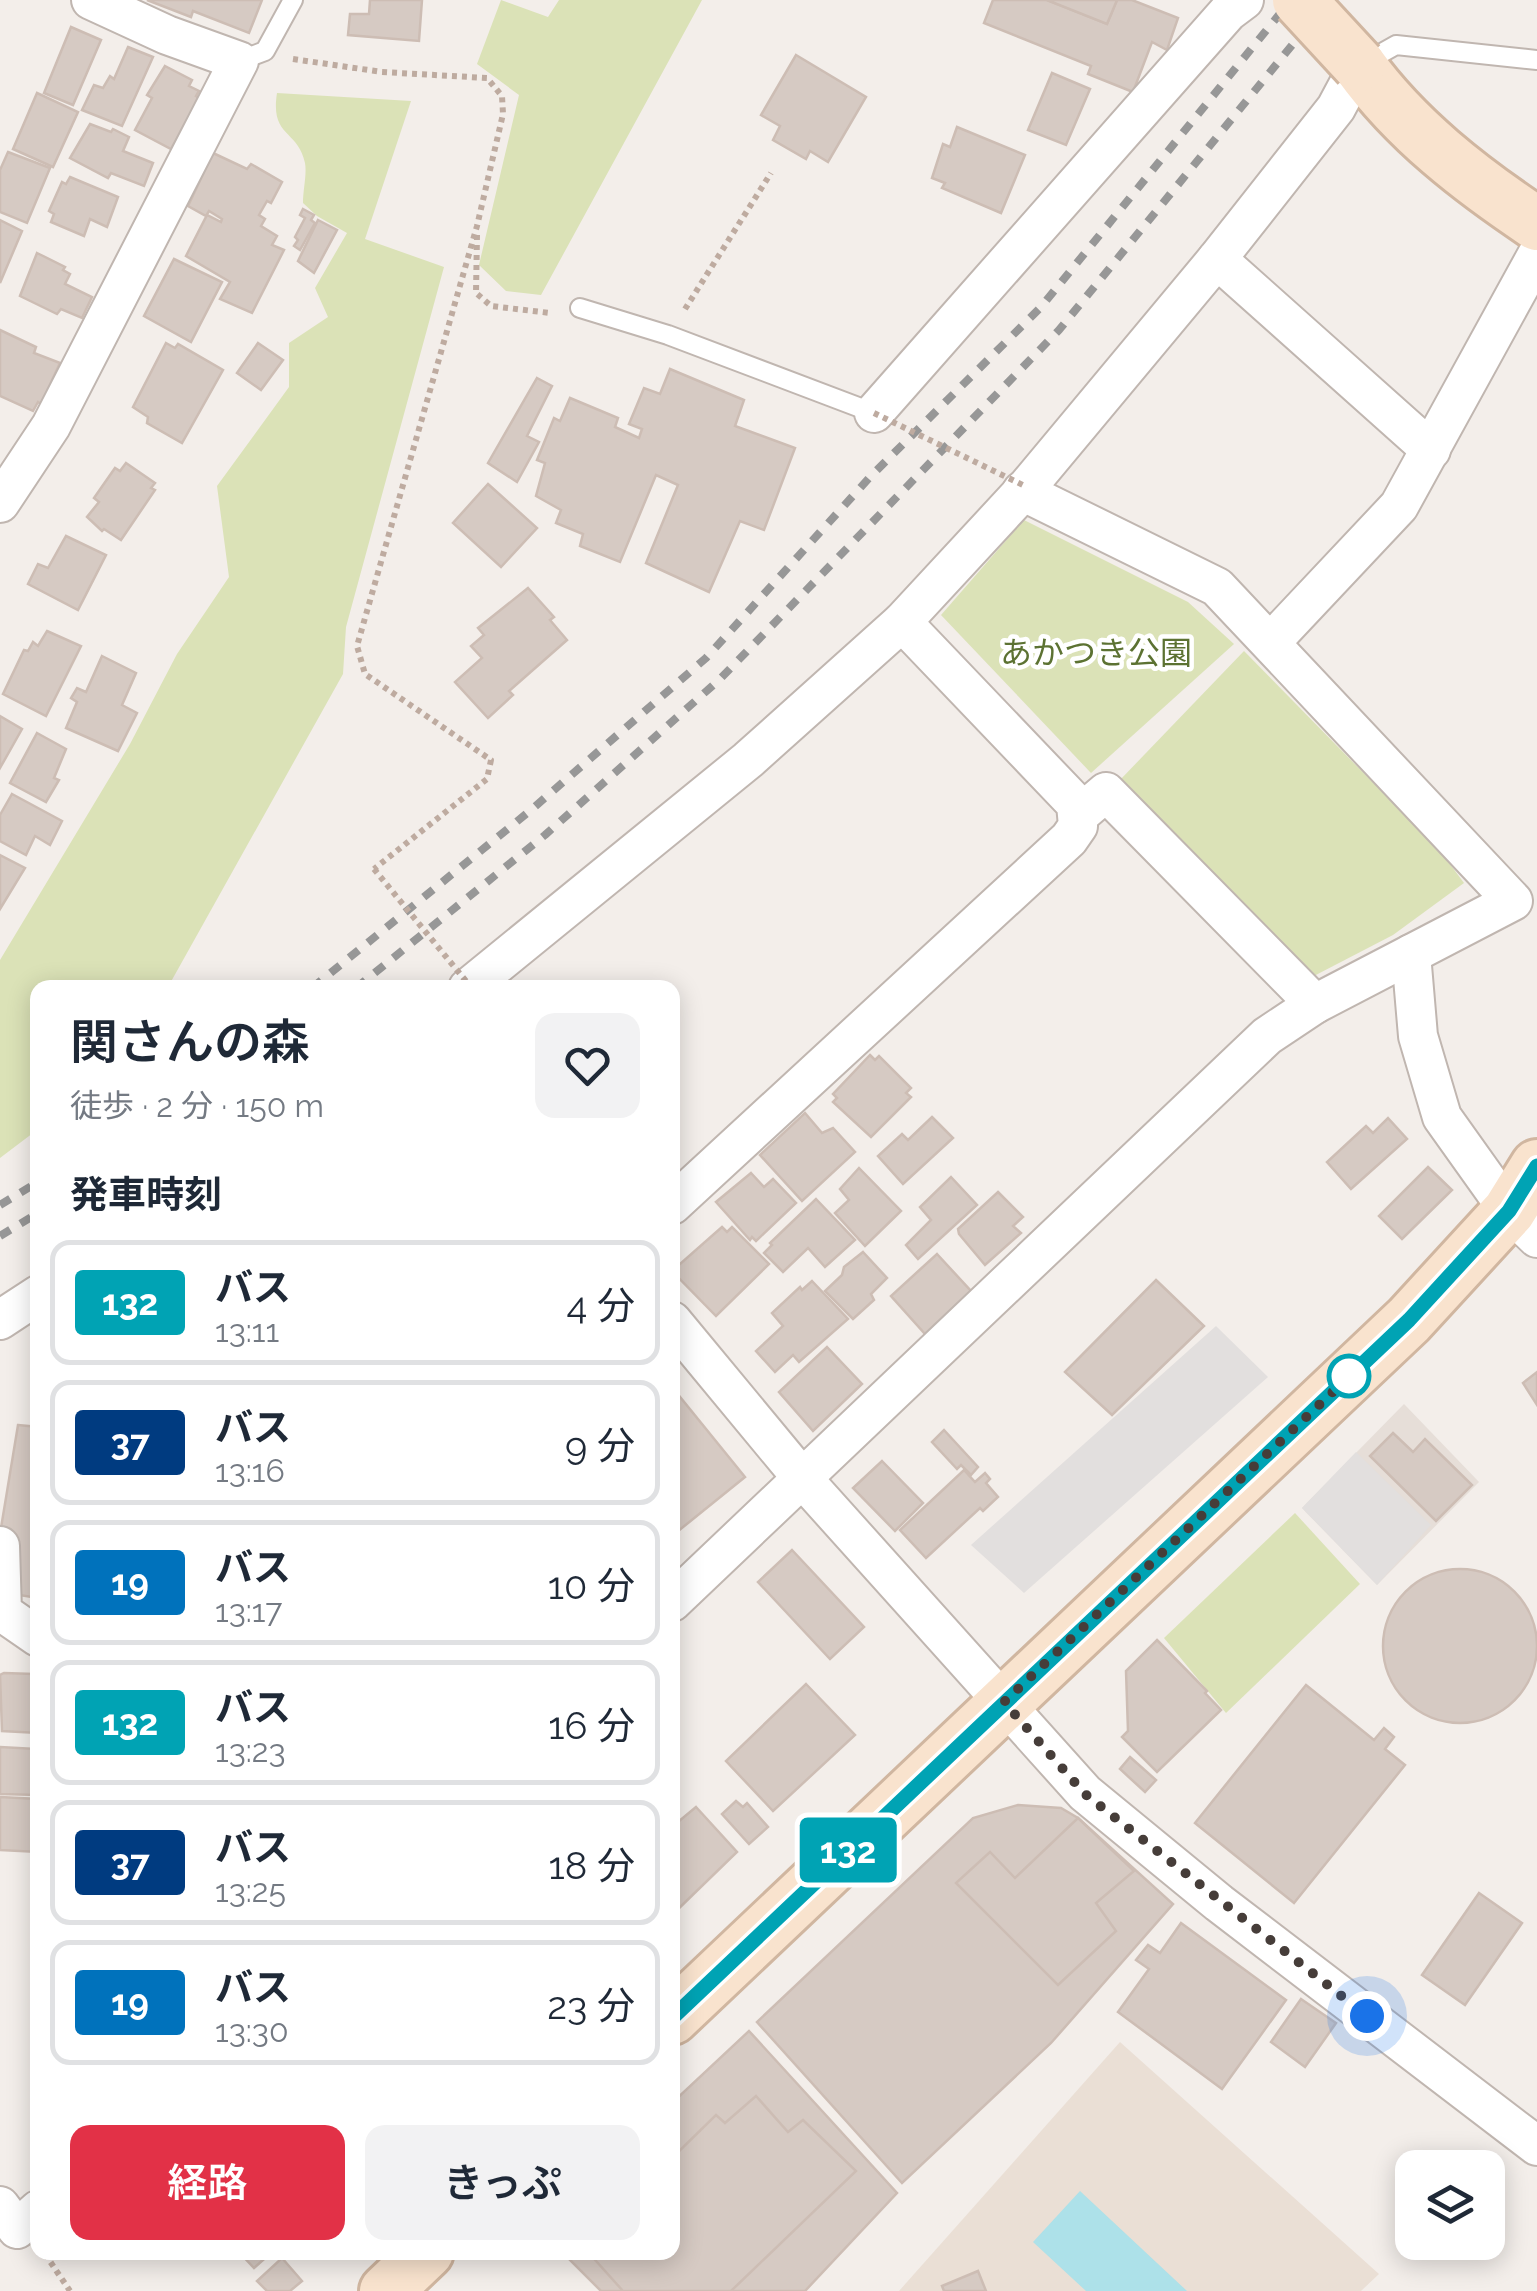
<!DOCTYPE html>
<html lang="ja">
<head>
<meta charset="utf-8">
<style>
  :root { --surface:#fff; --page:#f2f2f3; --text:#1f2937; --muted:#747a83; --line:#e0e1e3; --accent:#e23147 }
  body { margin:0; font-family:Raleway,"Noto Sans JP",sans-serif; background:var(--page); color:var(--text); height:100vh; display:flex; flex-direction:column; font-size:38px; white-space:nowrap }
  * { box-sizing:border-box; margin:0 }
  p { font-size:32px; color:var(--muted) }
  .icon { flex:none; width:55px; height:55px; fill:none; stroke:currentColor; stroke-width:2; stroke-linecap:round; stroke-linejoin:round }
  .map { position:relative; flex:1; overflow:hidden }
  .details { position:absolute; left:30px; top:980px; width:650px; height:1280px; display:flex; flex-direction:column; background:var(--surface); border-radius:20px; box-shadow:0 5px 25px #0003 }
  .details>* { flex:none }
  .badge { padding:0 20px; border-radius:8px; font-size:35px; line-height:65px }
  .controls { position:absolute; left:1395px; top:2150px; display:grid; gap:20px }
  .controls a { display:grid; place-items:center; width:110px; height:110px; border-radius:20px; background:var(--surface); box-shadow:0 5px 25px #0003; font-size:50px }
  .you { position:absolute; width:50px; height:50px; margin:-25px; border:8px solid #fff; border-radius:50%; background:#1a73e8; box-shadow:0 0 0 15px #1a73e833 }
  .map>.badge { position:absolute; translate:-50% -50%; box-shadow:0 0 0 5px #fff }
  h2 { padding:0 40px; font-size:38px; line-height:90px }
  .round { display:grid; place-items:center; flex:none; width:105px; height:105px; border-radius:20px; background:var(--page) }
  .overview { display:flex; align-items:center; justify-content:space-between; height:170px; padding:0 40px }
  h1 { font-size:48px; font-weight:600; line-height:75px }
  .cta { display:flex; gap:20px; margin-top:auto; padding:20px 40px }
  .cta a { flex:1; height:115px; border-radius:20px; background:var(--accent); color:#fff; font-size:40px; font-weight:600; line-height:115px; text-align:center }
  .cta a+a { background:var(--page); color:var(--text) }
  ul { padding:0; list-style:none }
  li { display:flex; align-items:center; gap:30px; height:125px; margin:0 20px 15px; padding:0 20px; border:5px solid var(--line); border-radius:20px }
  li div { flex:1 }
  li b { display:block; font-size:38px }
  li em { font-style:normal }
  li .badge { min-width:110px; font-weight:700; text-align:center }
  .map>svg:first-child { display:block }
  .residential { fill:#e6ded8 }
  .education { fill:#eadfd5 }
  .green { fill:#dbe2b7 }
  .parking { fill:#e2dfde }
  .water { fill:#ade1e9 }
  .building { fill:#d6cac3; stroke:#cdbdb4; stroke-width:2.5 }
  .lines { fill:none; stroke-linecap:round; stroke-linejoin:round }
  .lane-casing { stroke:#c0b6b0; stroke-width:22 }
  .street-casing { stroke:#c0b6b0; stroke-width:42 }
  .secondary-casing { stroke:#d0b6a0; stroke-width:58 }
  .path { stroke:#beaba0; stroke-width:6; stroke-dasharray:5 5; stroke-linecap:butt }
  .lane { stroke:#fff; stroke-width:18 }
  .street { stroke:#fff; stroke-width:38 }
  .secondary { stroke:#f9e3ce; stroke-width:52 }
  .rail { stroke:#979797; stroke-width:8; stroke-dasharray:12 12; stroke-linecap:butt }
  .secondary-bridge-casing { stroke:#d0b6a0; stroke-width:58; stroke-linecap:butt }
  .path-bridge { stroke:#beaba0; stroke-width:6; stroke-dasharray:5 5; stroke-linecap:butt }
  .secondary-bridge { stroke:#f9e3ce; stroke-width:52 }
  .line-casing { stroke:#fff; stroke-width:22 }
  .line { stroke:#00a3b4; stroke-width:15 }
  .walk { stroke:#463d39; stroke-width:10; stroke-dasharray:0 18 }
  .stop-dot { fill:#fff; stroke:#00a3b4; stroke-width:5 }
  .labels { text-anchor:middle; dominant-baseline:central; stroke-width:9; stroke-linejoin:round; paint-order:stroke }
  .park-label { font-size:32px; fill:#5c7232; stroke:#fff }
</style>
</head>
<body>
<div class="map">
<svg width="1537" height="2291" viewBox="0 0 1537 2291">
  <rect width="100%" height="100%" fill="#f3eeea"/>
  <path class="residential" d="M1404 1404 1479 1482 1377 1585 1302 1508Z"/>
  <path class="education" d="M1120 2042 1379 2274 1361 2291H899Z"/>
  <g class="green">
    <path d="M501 0 548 17 559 0H702L541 295 506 291 479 265 519 95 477 64Z"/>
    <path d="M277 93 411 101 365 239 444 267 346 627 343 674 168 987 38 988 37 1130 0 1158V960L130 744 177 654 229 577 217 486 289 387V343L328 317 315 288 347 233 317 216 303 203C303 190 307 174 305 163 298 129 270 138 277 93Z"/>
    <path d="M1024 520 1188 602 1234 644 1091 773 941 615Z"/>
    <path d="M1244 651 1441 852 1464 883 1393 935 1312 977 1120 780Z"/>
    <path d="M1295 1513 1360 1584 1226 1713 1164 1638Z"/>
  </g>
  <g class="parking">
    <path d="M1216 1326 1268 1377 1024 1593 971 1545Z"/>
    <path d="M1356 1452 1431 1525 1377 1585 1302 1508Z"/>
  </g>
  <path class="water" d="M1080 2191 1187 2291H1086L1033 2242Z"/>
  <g class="building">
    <path d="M147 0H262L249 33 193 11 191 17Z"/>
    <path d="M370 0H422L419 41 348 35 350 14H369Z"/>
    <path d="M993 0H1047L1107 24 1117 0H1132L1178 18 1167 50 1152 42 1133 92 1088 74 1091 66 984 23Z"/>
    <path d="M1047 0H1117L1107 24Z"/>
    <path d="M71 27 101 40 73 105 44 93Z"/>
    <path d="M128 47 153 57 122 126 82 110 94 85 103 88 110 76 114 79Z"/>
    <path d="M796 55 866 97 828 162 810 151 806 159 773 140 780 126 761 115Z"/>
    <path d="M165 66 192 80 189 86 199 91 196 96 199 98 171 149 135 130 152 98 147 95Z"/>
    <path d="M1052 73 1090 89 1066 145 1028 130Z"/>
    <path d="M37 93 78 112 53 167 13 149Z"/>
    <path d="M90 124 111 132 113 129 129 137 123 151 153 163 144 186 111 173 108 178 70 158Z"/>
    <path d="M957 127 1025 155 1001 213 942 188 945 183 932 178 943 144 950 147Z"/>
    <path d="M8 152 50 168 27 223 0 212V170Z"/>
    <path d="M213 153 247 169 251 164 282 182 271 203 267 201 259 215 265 219 261 226 277 236 272 245 284 250 252 313 220 299 230 282 186 256 207 215 221 222 222 219 209 211 206 216 188 206Z"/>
    <path d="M70 177 118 197 107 227 90 219 84 236 51 222 54 214 49 211 62 182 66 184Z"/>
    <path d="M303 209 314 215 311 220 315 223 300 250 294 246 298 240 295 237 305 218 300 215Z"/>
    <path d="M0 220 22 231 0 283Z"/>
    <path d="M318 220 337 230 314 273 298 261Z"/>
    <path d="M37 253 65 267 63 270 70 274 65 284 92 297 82 318 61 309 57 314 20 296Z"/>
    <path d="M174 259 222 282 191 342 144 316Z"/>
    <path d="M0 330 36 347 34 353 60 363 41 404 38 402 33 411 0 396Z"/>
    <path d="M166 343 175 348 178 344 223 370 182 443 147 423 148 417 133 407Z"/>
    <path d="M258 343 283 360 261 390 237 373Z"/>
    <path d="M670 369 744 400 735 426 795 448 764 530 740 521 709 592 646 563 678 485 656 475 620 562 580 546 583 534 556 523 561 510 536 496 545 463 537 460 554 418 560 421 570 398 618 418 615 427 639 438 642 429 629 424 644 388 660 394Z"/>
    <path d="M537 378 552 386 527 436 539 442 517 482 488 463Z"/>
    <path d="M126 463 155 483 151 488 155 490 121 540 104 529 102 531 87 517 99 502 94 498 115 468 120 471Z"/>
    <path d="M488 484 537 528 501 567 453 523Z"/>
    <path d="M66 536 106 555 78 610 28 584 38 564 48 568Z"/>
    <path d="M528 588 554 617 550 620 567 640 509 691 513 695 488 718 455 682 482 658 471 646 484 635 478 628Z"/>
    <path d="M47 631 81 646 46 716 3 694 24 650 28 651 33 642 38 646Z"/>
    <path d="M102 656 136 673 122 705 137 713 118 751 66 728 77 702 71 698 77 688 86 692Z"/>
    <path d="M0 716 22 729 0 768Z"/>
    <path d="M37 733 66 749 54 778 59 780 46 802 10 783Z"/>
    <path d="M12 794 62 821 50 845 35 836 26 855 0 841V815Z"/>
    <path d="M0 855 25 868 0 909Z"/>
    <path d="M870 1055 875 1060 879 1056 911 1088 906 1093 911 1097 871 1137 833 1102 837 1098 833 1094Z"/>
    <path d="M805 1113 822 1133 833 1128 855 1152 802 1201 760 1155Z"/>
    <path d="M932 1117 953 1138 903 1184 878 1156 902 1134 908 1140Z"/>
    <path d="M1388 1118 1407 1139 1351 1189 1327 1162 1366 1126 1373 1133Z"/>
    <path d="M1428 1167 1452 1190 1402 1239 1379 1216Z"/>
    <path d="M859 1168 901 1211 865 1246 835 1213 849 1200 840 1189Z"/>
    <path d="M751 1173 764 1187 773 1179 796 1203 756 1241 752 1237 750 1240 716 1202Z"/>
    <path d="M951 1177 977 1205 918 1259 906 1245 931 1220 920 1207Z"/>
    <path d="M998 1192 1023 1217 1013 1226 1021 1233 985 1265 959 1234 958 1229Z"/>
    <path d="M816 1199 855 1240 825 1267 808 1248 783 1272 764 1253 772 1245 770 1243Z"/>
    <path d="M722 1227 727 1232 732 1227 769 1264 716 1316 672 1271Z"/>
    <path d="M863 1252 887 1278 871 1294 874 1300 853 1319 825 1291 842 1275 844 1267Z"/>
    <path d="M937 1254 971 1291 925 1334 891 1296Z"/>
    <path d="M1156 1280 1204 1326 1112 1415 1065 1372Z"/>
    <path d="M812 1281 848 1319 799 1362 793 1355 775 1372 756 1351 783 1326 772 1313 800 1287 802 1290Z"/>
    <path d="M827 1347 862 1384 813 1431 779 1392Z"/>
    <path d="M1537 1372V1405L1523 1383Z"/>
    <path d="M672 1387 745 1477 672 1536Z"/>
    <path d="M18 1425 38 1427V1598L7 1593 0 1534Z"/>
    <path d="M944 1430 978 1467 971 1475 961 1465 957 1469 932 1442Z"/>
    <path d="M1393 1433 1413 1452 1425 1439 1472 1485 1436 1521 1370 1456Z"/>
    <path d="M882 1461 923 1503 895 1531 853 1488Z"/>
    <path d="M964 1470 975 1482 985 1473 990 1479 986 1483 998 1497 983 1511 980 1508 926 1558 900 1530Z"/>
    <path d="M792 1550 864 1627 830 1659 758 1582Z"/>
    <circle cx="1460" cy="1646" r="77"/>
    <path d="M1157 1640 1207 1691 1205 1693 1221 1710 1157 1772 1122 1737 1128 1731 1126 1671Z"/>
    <path d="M4 1673 34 1674 38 1677V1733L2 1731 0 1675Z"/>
    <path d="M806 1684 855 1735 773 1811 726 1761Z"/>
    <path d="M1306 1685 1374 1740 1384 1728 1394 1737 1385 1749 1405 1765 1294 1903 1195 1823Z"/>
    <path d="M37 1740 38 1795 0 1794V1747L36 1749Z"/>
    <path d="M1130 1757 1156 1780 1145 1792 1120 1769Z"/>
    <path d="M0 1797 38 1799V1852L0 1850Z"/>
    <path d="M736 1801 743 1807 747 1803 768 1827 749 1844 722 1814Z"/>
    <path d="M1018 1805 1061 1808 1078 1818 1173 1904 1051 2043 902 2183 757 2022 973 1818Z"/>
    <path d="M696 1807 737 1852 672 1915V1818L678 1822Z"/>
    <path d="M1078 1818 1134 1871 1096 1903 1116 1931 1058 1985 956 1883 990 1852 1015 1878Z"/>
    <path d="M36 1868H38V1902H36L33 1872H36Z"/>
    <path d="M1479 1893 1522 1923 1465 2005 1422 1975Z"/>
    <path d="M1181 1923 1286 2000 1222 2089 1118 2012 1149 1969 1136 1960 1148 1945 1160 1953Z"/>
    <path d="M1301 1999 1336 2023 1305 2067 1271 2042Z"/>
    <path d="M749 2031 897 2193 805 2291H601L562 2252H672V2103Z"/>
    <path d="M756 2096 788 2132 803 2120 856 2171 731 2291H623L588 2252H672V2158L716 2115 725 2123Z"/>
    <path d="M239 2252H272L254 2268Z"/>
    <path d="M282 2258 302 2281 290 2291H267L257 2281Z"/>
    <path d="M978 2271 986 2291H944L942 2286Z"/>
  </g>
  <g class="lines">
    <defs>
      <g id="lane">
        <path d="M239 61 265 51 293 0"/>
        <path d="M1364 63 1396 45 1537 60"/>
        <path d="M580 308 668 335 874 413"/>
      </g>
      <g id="street">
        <path d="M1217 259 1431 450"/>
        <path d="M874 413 1228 12 1244 0"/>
        <path d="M0 503 51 426 239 61 167 35 91 0"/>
        <path d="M1271 642 1399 506 1537 255"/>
        <path d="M1079 815 1106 792 1315 1004"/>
        <path d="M1411 954 1418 1036 1442 1117 1509 1211 1537 1238"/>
        <path d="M468 988 748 760 902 622 1027 487 1217 259 1336 108 1359 65"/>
        <path d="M672 1205 1069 839 1078 826 1076 804 902 622"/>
        <path d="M0 1320 38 1295"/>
        <path d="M672 1321 802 1478 1085 1793 1219 1903 1537 2146"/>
        <path d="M0 1546 2 1612 38 1637"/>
        <path d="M672 1602 1267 1036 1315 1004 1513 901 1217 587 1022 491"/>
        <path d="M0 2206 17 2229 38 2210"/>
      </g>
      <g id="secondary">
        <path d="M1359 65C1406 130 1471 180 1537 224"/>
        <path d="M672 2018 1409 1320 1509 1211 1537 1166"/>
        <path d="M386 2291 427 2252"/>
      </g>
    </defs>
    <use href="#lane" class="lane-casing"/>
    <use href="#street" class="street-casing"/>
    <use href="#secondary" class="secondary-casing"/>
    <g class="path">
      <path d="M293 59 382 72 487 78 502 96 503 114 477 226 357 646 365 674 491 760 487 779 374 869"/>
      <path d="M477 235 476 293 491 306 550 313"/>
      <path d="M685 309 771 173"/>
      <path d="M45 2254 70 2291"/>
    </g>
    <use href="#lane" class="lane"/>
    <use href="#street" class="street"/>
    <use href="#secondary" class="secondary"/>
    <g class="rail">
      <path d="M312 988 531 810 706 658 870 477 1041 307 1291 0"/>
      <path d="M356 988 545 835 720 679 1059 330 1329 0"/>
      <path d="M0 1205 38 1182"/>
      <path d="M0 1236 38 1213"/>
    </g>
    <defs>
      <path id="secondary-bridge" d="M1299 0 1359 65"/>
    </defs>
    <use href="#secondary-bridge" class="secondary-bridge-casing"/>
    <g class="path-bridge">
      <path d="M874 413 1027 487"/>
      <path d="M374 869 470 986"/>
    </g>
    <use href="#secondary-bridge" class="secondary-bridge"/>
  </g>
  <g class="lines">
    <defs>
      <path id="line" d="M672 2018 1409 1320 1509 1211 1537 1166"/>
    </defs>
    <use href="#line" class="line-casing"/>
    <use href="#line" class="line"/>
    <path class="walk" d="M1349 1376 1354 1372 1004 1702 1085 1794 1367 2016"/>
  </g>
  <circle class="stop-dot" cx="1349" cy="1376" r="20"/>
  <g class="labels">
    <g class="park-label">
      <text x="1096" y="652">あかつき公園</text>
    </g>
  </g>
</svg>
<div class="controls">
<a><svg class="icon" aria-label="layers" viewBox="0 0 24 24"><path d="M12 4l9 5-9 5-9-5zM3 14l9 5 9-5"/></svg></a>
</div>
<div class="you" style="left:1367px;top:2016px"></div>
<b class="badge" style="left:848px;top:1850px;background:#00a3b4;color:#fff">132</b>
<section class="details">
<div class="overview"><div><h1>関さんの森</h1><p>徒歩 · 2 分 · 150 m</p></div><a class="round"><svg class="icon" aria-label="heart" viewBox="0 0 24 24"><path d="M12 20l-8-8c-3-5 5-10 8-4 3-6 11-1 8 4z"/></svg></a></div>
<h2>発車時刻</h2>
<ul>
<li><span class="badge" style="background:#00a3b4;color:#fff">132</span><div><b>バス</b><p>13:11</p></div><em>4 分</em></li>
<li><span class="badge" style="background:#003b80;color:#fff">37</span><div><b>バス</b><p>13:16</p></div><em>9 分</em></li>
<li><span class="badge" style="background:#0072bc;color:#fff">19</span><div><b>バス</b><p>13:17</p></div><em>10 分</em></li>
<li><span class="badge" style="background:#00a3b4;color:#fff">132</span><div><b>バス</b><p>13:23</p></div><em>16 分</em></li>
<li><span class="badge" style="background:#003b80;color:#fff">37</span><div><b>バス</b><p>13:25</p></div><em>18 分</em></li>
<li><span class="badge" style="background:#0072bc;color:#fff">19</span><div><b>バス</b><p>13:30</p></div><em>23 分</em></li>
</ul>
<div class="cta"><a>経路</a><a>きっぷ</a></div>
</section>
</div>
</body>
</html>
